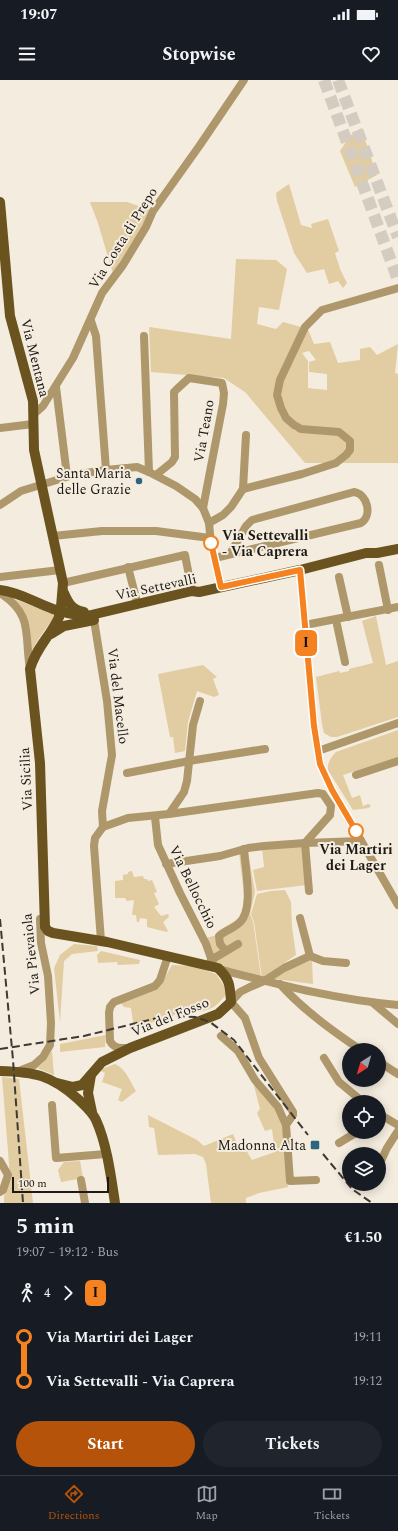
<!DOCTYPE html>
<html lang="en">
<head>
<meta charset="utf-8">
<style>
  :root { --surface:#171b24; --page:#20242c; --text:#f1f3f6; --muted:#9ea1a6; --line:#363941; --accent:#b45309 }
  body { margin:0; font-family:Spectral,serif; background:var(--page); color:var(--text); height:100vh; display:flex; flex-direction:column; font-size:15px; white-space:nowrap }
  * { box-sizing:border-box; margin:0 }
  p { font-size:13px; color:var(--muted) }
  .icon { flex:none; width:22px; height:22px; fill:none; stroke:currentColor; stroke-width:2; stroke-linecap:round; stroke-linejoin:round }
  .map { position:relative; height:1123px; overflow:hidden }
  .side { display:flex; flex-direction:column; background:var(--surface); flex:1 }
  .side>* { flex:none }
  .badge { padding:0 8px; border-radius:6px; font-size:14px; line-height:26px }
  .needle { width:26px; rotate:217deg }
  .fabs { position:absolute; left:342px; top:963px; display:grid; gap:8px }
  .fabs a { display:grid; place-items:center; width:44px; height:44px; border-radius:50%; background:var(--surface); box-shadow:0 2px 10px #0003; font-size:20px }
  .scale { position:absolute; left:12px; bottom:10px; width:97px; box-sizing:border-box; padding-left:4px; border:2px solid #1d1a15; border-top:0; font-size:11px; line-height:14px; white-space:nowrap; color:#1d1a15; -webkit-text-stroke:3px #f4ecde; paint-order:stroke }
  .map>.badge { position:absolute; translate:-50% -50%; box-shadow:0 0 0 2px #fff }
  .legs { display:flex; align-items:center; gap:6px; height:44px; padding:0 16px; font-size:13px }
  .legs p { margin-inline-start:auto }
  .summary { display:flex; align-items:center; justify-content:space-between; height:68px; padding:0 16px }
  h1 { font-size:22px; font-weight:700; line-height:30px }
  .primary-button { display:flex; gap:8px; margin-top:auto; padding:8px 16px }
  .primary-button a { flex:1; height:46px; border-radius:24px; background:var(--accent); color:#fff; font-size:16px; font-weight:700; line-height:46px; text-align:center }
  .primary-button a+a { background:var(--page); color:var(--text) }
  ul { padding:0 16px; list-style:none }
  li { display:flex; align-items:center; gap:14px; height:44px; font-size:15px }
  li i { display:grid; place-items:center; width:6px; height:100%; margin:0 5px; background:currentColor }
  li i::after { content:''; width:10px; height:10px; margin:-5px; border:3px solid; border-radius:50%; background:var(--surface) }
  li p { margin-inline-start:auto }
  li:first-child i { background:linear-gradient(#0000 50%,currentColor 0) }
  li:last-child i { background:linear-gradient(currentColor 50%,#0000 0) }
  .status { display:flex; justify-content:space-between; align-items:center; height:28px; padding:0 20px; background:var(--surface); direction:ltr }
  .status svg { height:11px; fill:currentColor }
  header { display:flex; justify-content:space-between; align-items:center; height:52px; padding:0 16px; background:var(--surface); font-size:18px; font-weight:700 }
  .dock { display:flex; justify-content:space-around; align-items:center; height:56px; border-top:1px solid var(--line); background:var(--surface); font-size:11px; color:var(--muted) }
  .dock a { display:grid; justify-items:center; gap:2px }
  .dock .on { color:var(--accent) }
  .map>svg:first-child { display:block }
  .green { fill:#e2cca1; fill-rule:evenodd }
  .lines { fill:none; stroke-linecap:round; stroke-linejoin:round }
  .highway-tunnel { stroke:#d4ccc0; stroke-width:12; stroke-dasharray:12 6; stroke-linecap:butt }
  .minor { stroke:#ae976b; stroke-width:8 }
  .major { stroke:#6b531f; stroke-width:10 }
  .rail { stroke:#3d3933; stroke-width:2; stroke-dasharray:8 4; stroke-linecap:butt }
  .major-bridge { stroke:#6b531f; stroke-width:10 }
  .line-1-casing { stroke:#fff; stroke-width:9 }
  .line-1 { stroke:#f58220; stroke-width:6 }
  .poi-dot { fill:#2d657f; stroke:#f4ecde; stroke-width:1.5 }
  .stop-1-dot { fill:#fff; stroke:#f58220; stroke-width:2 }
  .labels { text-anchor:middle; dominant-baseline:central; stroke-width:4; stroke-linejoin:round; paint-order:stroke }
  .street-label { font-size:14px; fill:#1d1a15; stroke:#f4ecde }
  .poi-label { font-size:14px; fill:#1d1a15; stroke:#f4ecde; text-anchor:end }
  .stop-label { font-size:14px; font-weight:bold; fill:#1d1a15; stroke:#f4ecde; text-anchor:start }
</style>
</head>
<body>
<div class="status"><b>19:07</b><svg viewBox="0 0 49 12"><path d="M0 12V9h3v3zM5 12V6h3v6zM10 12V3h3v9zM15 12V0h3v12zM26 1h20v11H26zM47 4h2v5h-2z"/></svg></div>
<header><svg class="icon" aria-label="menu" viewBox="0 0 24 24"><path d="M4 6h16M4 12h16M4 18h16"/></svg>Stopwise<svg class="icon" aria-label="heart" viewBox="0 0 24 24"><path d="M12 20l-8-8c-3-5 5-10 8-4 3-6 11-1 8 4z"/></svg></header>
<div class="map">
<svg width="398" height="1123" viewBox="0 0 398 1123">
  <rect width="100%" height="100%" fill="#f4ecde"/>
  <g class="green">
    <path d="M361 48 377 95 355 107 340 71 350 56Z"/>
    <path d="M289 104 301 145 312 148 311 144 328 139 339 171 335 173 340 189 347 203 343 208 338 201 329 204 324 189 307 193 294 173 277 121 276 113Z"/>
    <path d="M90 122H127L153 131 114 197 98 143Z"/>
    <path d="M236 179 276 180 287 189 279 230 259 227 257 244 276 249 283 242 301 247 283 287 273 315 281 337 295 351 337 349 294 345 277 315 307 247 314 264 330 262 338 283 360 280V269L370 267 377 275 398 264 395 293 398 294V383H305L245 312 224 298 151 292 149 247 231 259ZM309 271 316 280 309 282V292L327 294V310L308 308V281L302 273Z"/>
    <path d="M14 519 55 534C48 549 35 559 31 575Z"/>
    <path d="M376 536 386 585 398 581V637L337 657H331L324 653 322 644 316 597 339 591 340 593 349 591V589L373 583 362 541Z"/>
    <path d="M203 585 217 597 213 599 219 615 214 617 197 611 188 642 185 671 175 673 173 657H170L158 594Z"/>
    <path d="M398 650V677L343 695 352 718 360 715 363 726 368 724 371 725 369 728 353 730 328 690C327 683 331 677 336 672Z"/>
    <path d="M303 764 307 805 257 811 253 790 264 787 262 768Z"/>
    <path d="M248 772 255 812 250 834 253 841 261 897 214 886 206 858 217 855 218 851 241 837 245 823 239 773Z"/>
    <path d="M132 791 134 797 143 796 144 799H147L148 801 152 800 157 812 154 813 159 824 154 827 161 836 168 834 169 837 163 842 168 851 167 852 147 847V839L140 838 139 842H137L136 835H132L134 820 127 821 125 818H115V801L123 800V795L128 794V792Z"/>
    <path d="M285 810 291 822 292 847 296 875 262 898 254 842 251 834 257 814 271 811Z"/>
    <path d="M74 864 97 866 98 871 72 874 64 881 60 942 54 888 60 875Z"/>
    <path d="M101 871 140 880 139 884 118 885 117 882 98 883 97 875Z"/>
    <path d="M312 880 313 904 275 899V895Z"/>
    <path d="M172 885 193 886 216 894 224 906 226 915C223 918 219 923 215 926 206 933 183 932 170 936 158 940 147 945 134 949L131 928 124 927 120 922 165 897Z"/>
    <path d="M106 955 105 967 60 972V964Z"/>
    <path d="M52 971 54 995 37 988 43 983Z"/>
    <path d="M115 984C126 989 130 1001 136 1011L122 1022 118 1020 122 1009 102 1002 105 993 99 990Z"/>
    <path d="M2 997 19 999 33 1123H4V1116L10 1096Z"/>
    <path d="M253 1002 272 1025 284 1043 288 1107 259 1113 246 1118V1123H211L206 1084 203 1077 195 1074 158 1075 154 1048 149 1047 148 1035 197 1060 204 1066 233 1054 238 1066 243 1065 252 1080 275 1072 272 1049 265 1051 257 1033 260 1029Z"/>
    <path d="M80 1081 83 1098 61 1102 58 1090 64 1082Z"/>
  </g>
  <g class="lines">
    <g class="highway-tunnel">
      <path d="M324 0 398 200"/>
      <path d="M338 0 398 157"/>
    </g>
    <g class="minor">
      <path d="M91 241 96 256 106 390"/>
      <path d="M144 256 149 392"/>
      <path d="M56 307 67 396"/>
      <path d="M34 334 43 326 73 278 102 213 123 185 146 147 153 131 200 65 244 0"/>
      <path d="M0 348 33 344"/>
      <path d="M156 395 172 382 175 377 174 312 177 309 189 298 222 303 224 313 223 324 203 428"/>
      <path d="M243 409 302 394 336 383 346 375 350 370V361L339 352 301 349 294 345 286 338 281 328 277 315 280 300 305 247 322 230 398 208"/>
      <path d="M0 425 21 411 73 395 106 390 137 387 149 392 176 406 195 419 203 428 209 443 211 464 221 507"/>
      <path d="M209 443 223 435 231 427 243 409 246 355"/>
      <path d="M53 456 102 451H156L210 458"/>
      <path d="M215 478 361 443C373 435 367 414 354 412L252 440 246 446 230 474"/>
      <path d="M379 485 388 530"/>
      <path d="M128 487 137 522"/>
      <path d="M300 490 314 645 320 683 332 710 398 825"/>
      <path d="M0 497 60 490"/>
      <path d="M339 497 348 537"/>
      <path d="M63 503 185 475 192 511"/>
      <path d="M0 513C34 535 24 554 30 589"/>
      <path d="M94 540 107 621 112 675 102 731 103 747 95 758 94 766 101 861"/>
      <path d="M336 540 345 582"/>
      <path d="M305 545 398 527"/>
      <path d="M318 671 398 643"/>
      <path d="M127 693 189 681 265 669"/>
      <path d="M356 695 398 681"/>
      <path d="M169 734 318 713 323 714 331 726 330 735 305 763"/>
      <path d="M155 737 158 765 180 813 206 864 214 887"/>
      <path d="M103 747 128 738 169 734 184 712 187 701 193 645 200 621"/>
      <path d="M305 763 309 811"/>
      <path d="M166 784 220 776 248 768 264 766 305 763 361 761"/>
      <path d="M300 838 310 876"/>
      <path d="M226 871 220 864 219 856C225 851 232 849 238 844 255 832 245 788 244 769"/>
      <path d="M211 880 238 864"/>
      <path d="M218 889C277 904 337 920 398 925"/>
      <path d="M280 904C303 930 332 951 361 970"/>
      <path d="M373 923 398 944"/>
      <path d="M221 956 238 971 255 1000 278 1027 286 1045"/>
      <path d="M130 968C121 968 114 969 110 961L109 933 110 927 114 922 155 906 160 900 168 876"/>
      <path d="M324 978 339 1002 363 1022"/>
      <path d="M379 982 398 994"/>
      <path d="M19 991 34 985 43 977 50 965 51 943 48 896 41 863 40 839"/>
      <path d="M52 1025 56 1078 106 1074"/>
      <path d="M379 1034 398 1045"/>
      <path d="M339 1063 357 1052"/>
      <path d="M0 1081 8 1095 3 1110 0 1112"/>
      <path d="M379 1085 387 1068 398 1051"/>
      <path d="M81 1100 85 1123"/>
      <path d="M316 1100 290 1101 286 1045 293 1035V1032L259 978 245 938 231 922 240 912 250 907 264 901 284 888 310 876 323 881 346 883"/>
    </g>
    <g class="major">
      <path d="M0 122 10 236 33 321 34 370 63 503 61 527"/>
      <path d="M0 510C19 512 36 523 53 529 64 533 76 535 87 536L192 511 199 512 300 490 366 473H377L398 469"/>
      <path d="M63 511C68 522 71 530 84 532"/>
      <path d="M51 554 64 546 94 540"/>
      <path d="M0 991C35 992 51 995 78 1019 85 1026 92 1031 96 1040 107 1064 111 1097 115 1123"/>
      <path d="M91 995 88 1013 92 1032"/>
      <path d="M57 1003 73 1007 82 1005 102 982 130 968 218 934 231 922C230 906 230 899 218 888L107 862 53 853 48 851 45 847 40 683 30 589C37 566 50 557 59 537"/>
    </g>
    <g class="rail">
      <path d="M0 839 13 980 23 1123"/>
      <path d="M0 969 84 956 161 937 177 936 195 937 210 942 234 960 308 1055"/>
      <path d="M323 1074 352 1109 372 1123"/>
    </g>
    <path class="major-bridge" d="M59 537 61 527"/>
  </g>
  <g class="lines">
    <defs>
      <path id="line-1" d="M211 463 221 507 300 490 314 646 320 684 332 710 356 751"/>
    </defs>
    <use href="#line-1" class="line-1-casing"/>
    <use href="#line-1" class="line-1"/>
  </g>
  <g class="poi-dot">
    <circle cx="139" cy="401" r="4"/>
    <rect x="310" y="1060" width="10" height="10" rx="2"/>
  </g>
  <g class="stop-1-dot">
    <circle cx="211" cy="463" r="7"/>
    <circle cx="356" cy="751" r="7"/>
  </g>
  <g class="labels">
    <g class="street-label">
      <text transform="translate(123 158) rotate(-58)">Via Costa di Prepo</text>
      <text transform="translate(35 278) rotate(76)">Via Mentana</text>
      <text transform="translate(204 351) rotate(-80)">Via Teano</text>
      <text transform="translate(156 507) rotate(-12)">Via Settevalli</text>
      <text transform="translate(118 616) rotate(83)">Via del Macello</text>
      <text transform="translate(26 699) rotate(-93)">Via Sicilia</text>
      <text transform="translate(193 807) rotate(64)">Via Bellocchio</text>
      <text transform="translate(31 874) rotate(-96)">Via Pievaiola</text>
      <text transform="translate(170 937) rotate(-22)">Via del Fosso</text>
    </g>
    <g class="poi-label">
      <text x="131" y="393">Santa Maria<tspan x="131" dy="16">delle Grazie</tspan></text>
      <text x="306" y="1065">Madonna Alta</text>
    </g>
    <g class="stop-label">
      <text x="222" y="455">Via Settevalli<tspan x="222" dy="16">- Via Caprera</tspan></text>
      <text x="356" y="769" text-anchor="middle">Via Martiri<tspan x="356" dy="16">dei Lager</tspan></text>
    </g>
  </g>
</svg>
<div class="fabs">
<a><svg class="needle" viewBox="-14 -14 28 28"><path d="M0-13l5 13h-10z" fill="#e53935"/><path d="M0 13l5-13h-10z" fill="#9ea1a6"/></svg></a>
<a><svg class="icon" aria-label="locate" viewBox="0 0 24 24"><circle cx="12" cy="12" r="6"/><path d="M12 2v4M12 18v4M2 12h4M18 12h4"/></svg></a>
<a><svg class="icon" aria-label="layers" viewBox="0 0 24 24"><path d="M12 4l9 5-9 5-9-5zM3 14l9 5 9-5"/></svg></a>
</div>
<div class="scale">100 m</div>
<b class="badge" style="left:306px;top:563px;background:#f58220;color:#111">I</b>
</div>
<section class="side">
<div class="summary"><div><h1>5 min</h1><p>19:07 – 19:12 · Bus</p></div><b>€1.50</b></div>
<div class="legs"><svg class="icon" aria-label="walk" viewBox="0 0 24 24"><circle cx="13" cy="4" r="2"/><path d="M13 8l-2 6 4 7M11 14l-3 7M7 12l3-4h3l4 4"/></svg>4<svg class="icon" aria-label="forward" viewBox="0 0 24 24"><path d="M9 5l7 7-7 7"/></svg><b class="badge" style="background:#f58220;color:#111">I</b></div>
<ul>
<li><i style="color:#f58220"></i><b>Via Martiri dei Lager</b><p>19:11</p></li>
<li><i style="color:#f58220"></i><b>Via Settevalli - Via Caprera</b><p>19:12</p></li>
</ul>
<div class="primary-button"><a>Start</a><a>Tickets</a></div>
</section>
<nav class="dock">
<a class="on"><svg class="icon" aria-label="directions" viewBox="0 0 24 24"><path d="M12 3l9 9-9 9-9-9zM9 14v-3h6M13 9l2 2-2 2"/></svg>Directions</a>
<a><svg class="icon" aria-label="map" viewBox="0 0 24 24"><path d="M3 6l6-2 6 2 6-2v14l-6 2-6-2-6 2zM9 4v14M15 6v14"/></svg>Map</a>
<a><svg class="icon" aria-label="tickets" viewBox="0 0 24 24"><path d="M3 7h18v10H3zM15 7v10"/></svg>Tickets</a>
</nav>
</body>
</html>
